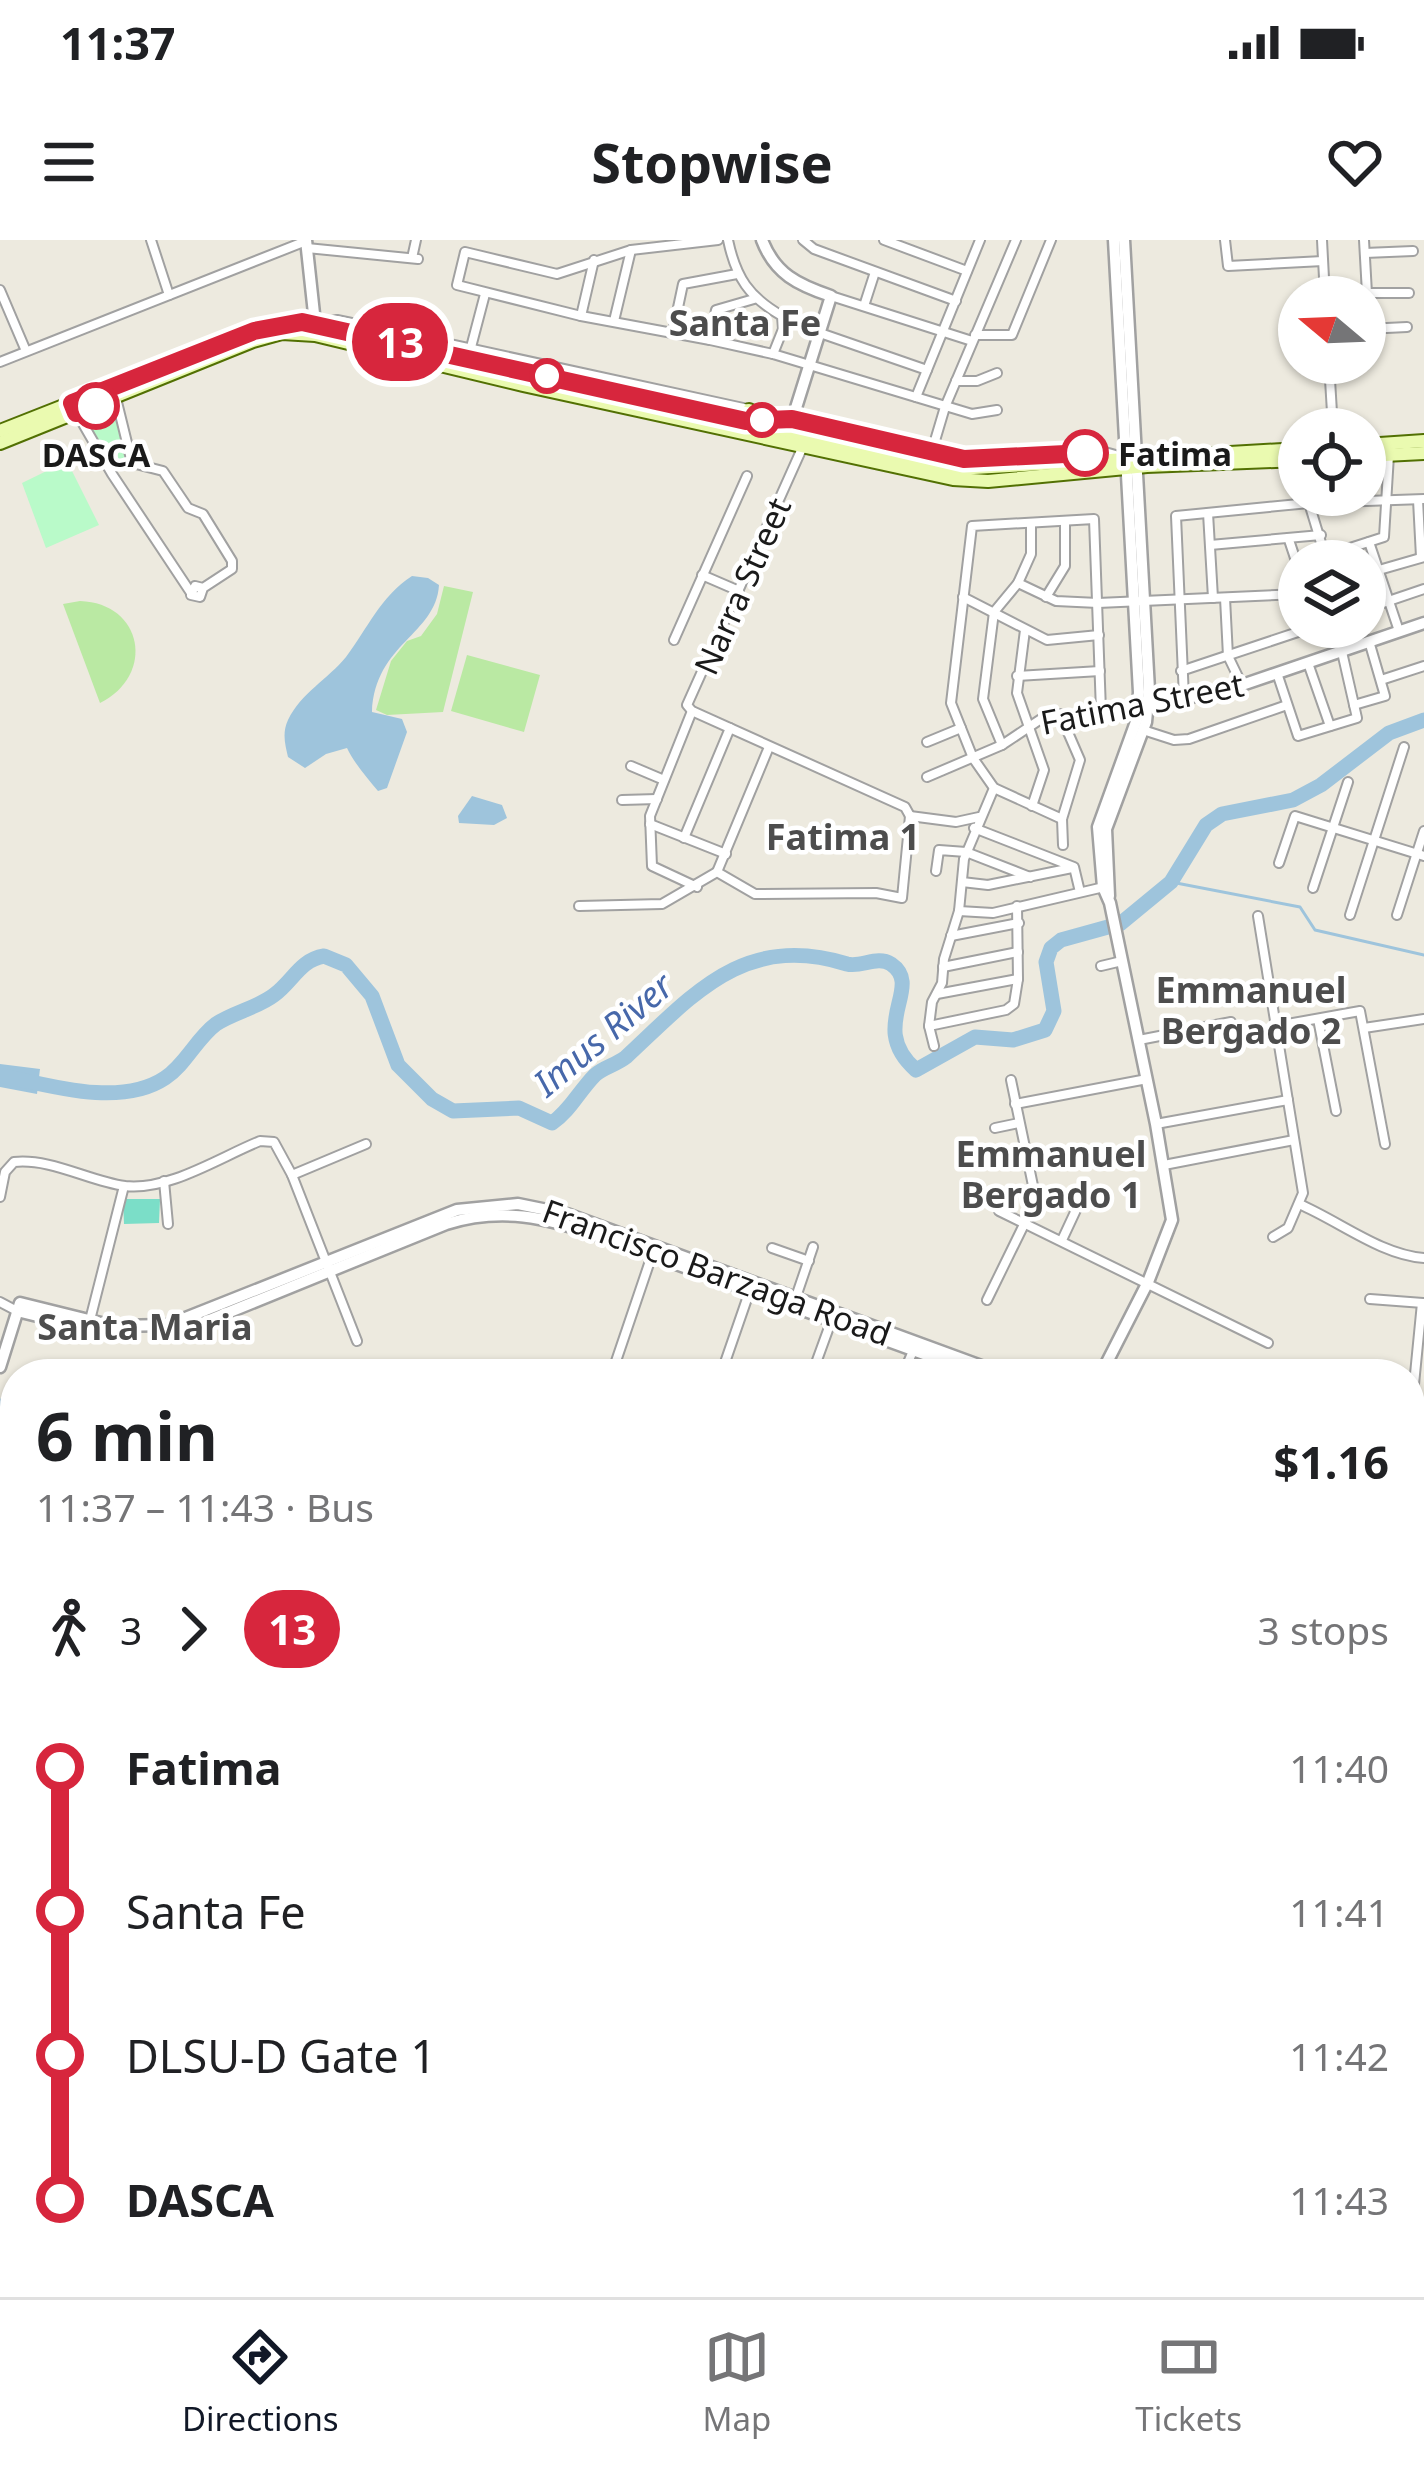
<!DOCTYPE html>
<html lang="en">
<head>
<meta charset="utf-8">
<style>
  :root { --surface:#fff; --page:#f6f6f6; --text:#202124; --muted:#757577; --line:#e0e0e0; --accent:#111827 }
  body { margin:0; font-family:"Noto Sans",sans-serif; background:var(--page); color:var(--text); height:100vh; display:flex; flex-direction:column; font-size:45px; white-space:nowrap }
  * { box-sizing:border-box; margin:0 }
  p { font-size:39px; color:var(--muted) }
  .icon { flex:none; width:66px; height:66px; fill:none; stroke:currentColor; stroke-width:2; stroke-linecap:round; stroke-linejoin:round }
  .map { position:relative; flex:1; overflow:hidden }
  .sheet { position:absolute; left:0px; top:1119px; width:1425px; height:939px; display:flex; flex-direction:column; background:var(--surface); border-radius:48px 48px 0 0; box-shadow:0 3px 9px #0004 }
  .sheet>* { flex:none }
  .badge { padding:0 24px; border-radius:39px; font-size:42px; line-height:78px }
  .needle { width:78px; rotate:289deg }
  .fabs { position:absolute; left:1278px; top:36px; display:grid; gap:24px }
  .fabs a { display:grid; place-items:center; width:108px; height:108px; border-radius:50%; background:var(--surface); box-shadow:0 3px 9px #0004; font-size:60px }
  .map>.badge { position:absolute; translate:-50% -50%; box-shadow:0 0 0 6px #fff }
  .legs { display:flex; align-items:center; gap:18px; height:132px; padding:0 36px; font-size:39px }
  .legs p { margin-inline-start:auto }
  .head { display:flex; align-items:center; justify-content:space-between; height:204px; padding:0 36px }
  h1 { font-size:66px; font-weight:700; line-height:90px }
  ul { padding:0 36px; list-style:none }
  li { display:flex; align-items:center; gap:42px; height:144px; font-size:45px }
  li i { display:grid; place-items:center; width:18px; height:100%; margin:0 15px; background:currentColor }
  li i::after { content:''; width:30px; height:30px; margin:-15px; border:9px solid; border-radius:50%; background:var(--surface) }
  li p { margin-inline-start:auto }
  li:first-child i { background:linear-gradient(#0000 50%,currentColor 0) }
  li:last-child i { background:linear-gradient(currentColor 50%,#0000 0) }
  .status { display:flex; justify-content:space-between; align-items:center; height:84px; padding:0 60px; background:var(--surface); direction:ltr }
  .status svg { height:33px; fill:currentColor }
  header { display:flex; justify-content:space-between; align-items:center; height:156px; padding:0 36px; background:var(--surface); font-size:54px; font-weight:700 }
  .dock { display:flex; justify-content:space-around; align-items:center; height:168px; border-top:3px solid var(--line); background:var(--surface); font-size:33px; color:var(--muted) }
  .dock a { display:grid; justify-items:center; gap:6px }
  .dock .selected { color:var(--accent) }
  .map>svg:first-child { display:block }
  .grass { fill:#bae9a3 }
  .park { fill:#b9fac9 }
  .pitch { fill:#7bdec8 }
  .water { fill:#9ec4dc }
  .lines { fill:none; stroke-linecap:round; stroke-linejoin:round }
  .stream { stroke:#9ec4dc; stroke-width:3 }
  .river { stroke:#9ec4dc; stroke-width:15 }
  .minor-casing { stroke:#a1a1a1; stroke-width:12 }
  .tertiary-casing { stroke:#a1a1a1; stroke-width:15 }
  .secondary-casing { stroke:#527003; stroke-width:16 }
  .minor { stroke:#fff; stroke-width:8 }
  .tertiary { stroke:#fff; stroke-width:10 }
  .secondary { stroke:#eafab0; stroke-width:12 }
  .line-1-casing { stroke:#fff; stroke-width:27 }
  .line-1 { stroke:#d7263d; stroke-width:18 }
  .stop-1-dot { fill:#fff; stroke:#d7263d; stroke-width:6 }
  .labels { text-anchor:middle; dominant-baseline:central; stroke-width:9; stroke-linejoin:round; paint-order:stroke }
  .stop-label { font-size:33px; font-weight:bold; fill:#1a1a1a; stroke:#fff; text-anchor:start }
  .street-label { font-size:33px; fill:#1a1a1a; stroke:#fff }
  .neighbourhood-label { font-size:36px; font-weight:bold; fill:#4d4d4d; stroke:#fff }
  .water-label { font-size:36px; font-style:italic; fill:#4768aa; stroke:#fff }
</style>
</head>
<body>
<div class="status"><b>11:37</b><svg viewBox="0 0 49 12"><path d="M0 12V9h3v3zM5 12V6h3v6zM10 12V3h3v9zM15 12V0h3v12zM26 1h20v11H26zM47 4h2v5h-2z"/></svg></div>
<header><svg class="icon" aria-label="menu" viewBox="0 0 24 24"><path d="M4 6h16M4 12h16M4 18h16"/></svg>Stopwise<svg class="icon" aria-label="heart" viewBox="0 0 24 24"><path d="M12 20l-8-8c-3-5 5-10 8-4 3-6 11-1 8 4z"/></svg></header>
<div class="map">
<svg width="1424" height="2057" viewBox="0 0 1424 2057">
  <rect width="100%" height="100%" fill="#edeadf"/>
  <g class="grass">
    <path d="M444 346 473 352 443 472 387 475 376 470 391 421 407 401 421 396 437 374Z"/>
    <path d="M80 361C143 363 156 435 100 463L63 364Z"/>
    <path d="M467 415 540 435 524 492 451 471Z"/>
  </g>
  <g class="park">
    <path d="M113 169 126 222 112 228 84 181Z"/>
    <path d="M67 221 99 285 46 308 22 243Z"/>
  </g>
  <path class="pitch" d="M123 959H160L159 983 124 984Z"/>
  <g class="water">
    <path d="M412 336 428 338 439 345C436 395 375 403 372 472L402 479 407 492 387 548 378 551C368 539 354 523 347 508L326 514 305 528 288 517C285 504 282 493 288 480 301 453 328 439 346 417 368 388 380 357 412 336Z"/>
    <path d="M472 556 502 565 507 578 494 585 459 583 458 576Z"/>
    <path d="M0 824 40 829 37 854 0 847Z"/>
  </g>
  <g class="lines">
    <path class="stream" d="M1171 642 1300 667 1315 690 1424 715"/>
    <g class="river">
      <path d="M1120 684 1171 642 1206 585 1222 574 1293 560 1321 545 1389 493 1424 480"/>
      <path d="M0 835C48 845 120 868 165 838 186 824 196 799 216 784 234 772 257 768 274 755 293 741 300 720 324 716L346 725 372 756 398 825 432 859 453 871 519 868 552 883C570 871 579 851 595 835 604 827 616 825 626 817 694 754 744 692 847 724 861 728 877 715 891 724 925 747 866 786 916 830L975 797 1013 800 1045 790 1054 771 1046 722 1051 708 1061 700 1108 687"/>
      <path d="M0 1166 15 1172"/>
      <path d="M1410 1571 1424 1565"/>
    </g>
    <defs>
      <g id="minor">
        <path d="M151 0 169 55"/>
        <path d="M728 0C736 38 749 57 782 76L783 89 773 114"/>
        <path d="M803 0 814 9 956 61"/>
        <path d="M884 0 967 31"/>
        <path d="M1225 0 1228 26 1323 21"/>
        <path d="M1322 0 1325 57"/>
        <path d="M1364 0 1369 89"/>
        <path d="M307 8 418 19"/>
        <path d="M1365 13 1413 11"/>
        <path d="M412 18 416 0"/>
        <path d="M0 50 26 111"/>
        <path d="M1367 53H1409"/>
        <path d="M831 56 972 101"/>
        <path d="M754 59 716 70 710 100 773 114 972 174 997 170"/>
        <path d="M864 66 875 32"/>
        <path d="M581 76 594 20"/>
        <path d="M614 81 631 10"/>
        <path d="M317 84 337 80 376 88 748 169"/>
        <path d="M1366 89 1407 87"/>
        <path d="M673 91 683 44 737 34"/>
        <path d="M820 93 927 130"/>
        <path d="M975 95H1012L1051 0"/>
        <path d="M710 100 581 76 457 45 465 12 557 34 631 10 718 0"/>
        <path d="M470 111 485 54"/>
        <path d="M0 122 306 1"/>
        <path d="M1329 123 1333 189"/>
        <path d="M956 141H977L997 133"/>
        <path d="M115 154 132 223"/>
        <path d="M916 157 980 0"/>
        <path d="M75 170 112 234 191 353"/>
        <path d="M792 179 965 219 1105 212 1119 216"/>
        <path d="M804 204 687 465 692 471 905 567 910 576"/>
        <path d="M931 214 945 167 1016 0"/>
        <path d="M132 223 163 231 188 268 203 274 232 321V329L203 348 200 357 191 355 195 346 203 348"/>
        <path d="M1418 260 1421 317"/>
        <path d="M1309 263 1325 316 1384 297 1389 215"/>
        <path d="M1208 273 1213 358"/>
        <path d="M1289 300 1299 330"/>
        <path d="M1369 302 1399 391"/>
        <path d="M1210 305 1321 295"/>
        <path d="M1365 334 1424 317"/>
        <path d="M702 335 739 351"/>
        <path d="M1018 343 1056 361 1098 363 1299 354"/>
        <path d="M963 357 1047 400 1099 395"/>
        <path d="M1046 357 1065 326V281"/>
        <path d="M1225 358 1228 416 1242 445"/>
        <path d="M1365 369 1424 349"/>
        <path d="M1025 390 1017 453 1044 530 1032 566"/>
        <path d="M674 400 747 236"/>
        <path d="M1308 423 1330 486"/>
        <path d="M1181 431 1313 387"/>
        <path d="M1277 433 1298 496 1357 478 1342 412"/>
        <path d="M1017 436 1100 431"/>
        <path d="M1381 440 1424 426"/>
        <path d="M1184 458 1176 276 1309 263 1424 259"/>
        <path d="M1354 465 1385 456 1369 401"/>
        <path d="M692 471 650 576 652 626 697 647"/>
        <path d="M1060 474 1080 520 1062 579 1063 605"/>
        <path d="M1143 490 1174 500 1189 499 1287 465"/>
        <path d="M927 502 961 488"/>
        <path d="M1002 505 983 459 994 372 1018 343 1031 314V283"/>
        <path d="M631 526 664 540"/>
        <path d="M927 537 1002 505 1041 479 1137 468"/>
        <path d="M622 560 657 559"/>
        <path d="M910 576 956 582 979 577"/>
        <path d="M1062 579 994 548 973 518 951 463 972 286 1094 279 1101 471"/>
        <path d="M650 584 726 614"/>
        <path d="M974 588 1074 627 1080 652"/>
        <path d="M684 598 730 488"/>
        <path d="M1279 623 1295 576 1424 616"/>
        <path d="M936 631 939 610 966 612 1030 637"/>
        <path d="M717 632 769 507"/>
        <path d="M962 642 988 645 1072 628"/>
        <path d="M1313 648 1348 542"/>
        <path d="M579 666 662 664 717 632 755 654 876 653 902 658 910 576"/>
        <path d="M959 671 993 673 1104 647"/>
        <path d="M1350 675 1404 507"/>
        <path d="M1397 675 1424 591"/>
        <path d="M1258 676 1303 953 1288 988 1273 997"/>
        <path d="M951 696 1019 683"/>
        <path d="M1101 726 1122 721"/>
        <path d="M943 727 1018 712"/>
        <path d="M937 754 1018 739"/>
        <path d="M1318 779 1336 871"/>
        <path d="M929 786 1006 770 1014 764 1018 739 1017 666"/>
        <path d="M1276 786 1360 771 1385 904"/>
        <path d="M1364 788 1424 779"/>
        <path d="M1139 800 1231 782"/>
        <path d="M934 806 929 786 932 762 942 743 944 719 959 671 964 619 994 548"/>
        <path d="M1015 864 1147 839"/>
        <path d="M1156 884 1288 860"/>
        <path d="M995 888 1019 883"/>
        <path d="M1164 925 1294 900"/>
        <path d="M292 935 366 904"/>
        <path d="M164 941 168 984"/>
        <path d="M0 957 5 932 14 922C51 918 89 941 125 946 169 951 220 917 260 901L274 902 292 935 357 1101"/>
        <path d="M1299 964C1339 981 1381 1015 1424 1018"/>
        <path d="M999 971 1268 1103"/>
        <path d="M1062 1000 1076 970 1075 955"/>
        <path d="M772 1008 809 1021"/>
        <path d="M796 1057 813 1007"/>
        <path d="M1370 1059 1423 1063"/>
        <path d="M987 1060 1036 960 1011 840"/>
        <path d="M0 1062 17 1071"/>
        <path d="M90 1080 124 946"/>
        <path d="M612 1133 652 1015"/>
        <path d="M721 1134 749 1053"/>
        <path d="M812 1134 832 1079"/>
        <path d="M903 1134 913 1111"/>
        <path d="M1410 1185 1422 1063"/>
        <path d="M1410 1193 1424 1195"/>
        <path d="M0 1371 10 1381 5 1404"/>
        <path d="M1410 1378 1424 1379"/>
        <path d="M0 1441 15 1444"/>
        <path d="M0 1476 15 1478"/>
        <path d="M0 1511 15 1514"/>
        <path d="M0 1546 15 1548 0 1631"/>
        <path d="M1410 1626 1424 1619"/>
        <path d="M0 1663H15"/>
        <path d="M1410 1672 1424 1668"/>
        <path d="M1417 1734 1424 1750"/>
        <path d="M0 1737 15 1751"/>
        <path d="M1410 1789 1424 1783"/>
        <path d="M0 1896H15"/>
        <path d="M13 1923 6 1928 15 2001"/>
        <path d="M0 2023 15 2014"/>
        <path d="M49 2043 56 2057"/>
        <path d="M104 2043 106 2055"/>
        <path d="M748 2043 816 2057"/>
        <path d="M102 2057 145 2043"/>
        <path d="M844 2057 847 2043"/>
      </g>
      <g id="tertiary">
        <path d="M306 0 316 92"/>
        <path d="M762 0C775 34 798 45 831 56L790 187"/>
        <path d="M1146 468 1242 445 1424 383"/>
        <path d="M1109 656 1106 589 1146 482 1149 450 1124 0"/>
        <path d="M17 1071 78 1086"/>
        <path d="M162 1093 200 1084 446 984C501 967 546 977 599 996L979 1134"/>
        <path d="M0 1127 20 1063 113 1086 168 1085 457 970 518 964 567 974 1003 1134"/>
        <path d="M1101 1134 1148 1042 1172 980 1156 884 1110 663 1103 647 1098 587 1137 479 1139 452 1114 0"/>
        <path d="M1410 1289 1424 1290"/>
        <path d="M0 1403 15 1406"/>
        <path d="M657 2057 658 2043"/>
        <path d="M949 2057 950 2043"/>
      </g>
      <g id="secondary">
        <path d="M749 170 772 181"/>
        <path d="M766 180 792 179"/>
        <path d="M0 191 254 91 302 83 956 229 1299 209"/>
        <path d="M0 203 253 101 282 93 315 95 523 145 953 239 988 241 1147 226 1299 220"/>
        <path d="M1365 205 1424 201"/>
        <path d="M1365 216 1424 213"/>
      </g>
    </defs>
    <use href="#minor" class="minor-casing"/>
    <use href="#tertiary" class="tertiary-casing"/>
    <use href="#secondary" class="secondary-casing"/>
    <use href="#minor" class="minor"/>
    <use href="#tertiary" class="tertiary"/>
    <use href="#secondary" class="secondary"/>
  </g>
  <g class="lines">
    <defs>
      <path id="line-1" d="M96 166 76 173 72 163 254 91 302 82 746 181 792 179 964 219 1085 213"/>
    </defs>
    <use href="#line-1" class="line-1-casing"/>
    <use href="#line-1" class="line-1"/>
  </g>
  <g class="stop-1-dot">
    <circle cx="547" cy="136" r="15"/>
    <circle cx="96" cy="166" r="21"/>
    <circle cx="762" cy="180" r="15"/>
    <circle cx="1085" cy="213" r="21"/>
  </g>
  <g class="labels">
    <g class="stop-label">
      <text x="1118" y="213">Fatima</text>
      <text x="96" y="214" text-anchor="middle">DASCA</text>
    </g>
    <g class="street-label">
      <text transform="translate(742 346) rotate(-66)">Narra Street</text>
      <text transform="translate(1142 463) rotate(-11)">Fatima Street</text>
      <text transform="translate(717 1032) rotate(20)">Francisco Barzaga Road</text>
    </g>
    <g class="neighbourhood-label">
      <text x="745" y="82">Santa Fe</text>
      <text x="843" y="596">Fatima 1</text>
      <text x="1251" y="749">Emmanuel<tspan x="1251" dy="41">Bergado 2</tspan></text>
      <text x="1051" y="913">Emmanuel<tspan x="1051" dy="41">Bergado 1</tspan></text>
      <text x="145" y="1086">Santa Maria</text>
    </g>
    <g class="water-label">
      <text transform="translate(603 794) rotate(-40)">Imus River</text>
    </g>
  </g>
</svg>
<div class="fabs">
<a><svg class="needle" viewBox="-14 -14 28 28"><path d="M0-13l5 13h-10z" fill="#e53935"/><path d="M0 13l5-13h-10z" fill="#757577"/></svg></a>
<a><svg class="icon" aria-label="locate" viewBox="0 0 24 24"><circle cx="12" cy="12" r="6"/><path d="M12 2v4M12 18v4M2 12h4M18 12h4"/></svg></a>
<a><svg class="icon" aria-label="layers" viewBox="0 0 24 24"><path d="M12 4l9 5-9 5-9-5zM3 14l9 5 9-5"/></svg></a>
</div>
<b class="badge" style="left:400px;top:102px;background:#d7263d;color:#fff">13</b>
<section class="sheet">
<div class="head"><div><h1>6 min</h1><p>11:37 – 11:43 · Bus</p></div><b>$1.16</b></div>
<div class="legs"><svg class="icon" aria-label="walk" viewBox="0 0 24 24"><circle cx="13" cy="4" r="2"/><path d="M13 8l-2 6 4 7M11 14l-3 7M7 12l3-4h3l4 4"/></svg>3<svg class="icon" aria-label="forward" viewBox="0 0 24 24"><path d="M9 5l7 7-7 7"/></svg><b class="badge" style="background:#d7263d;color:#fff">13</b><p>3 stops</p></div>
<ul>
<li><i style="color:#d7263d"></i><b>Fatima</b><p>11:40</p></li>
<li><i style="color:#d7263d"></i><span>Santa Fe</span><p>11:41</p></li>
<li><i style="color:#d7263d"></i><span>DLSU-D Gate 1</span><p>11:42</p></li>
<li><i style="color:#d7263d"></i><b>DASCA</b><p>11:43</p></li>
</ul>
</section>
</div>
<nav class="dock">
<a class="selected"><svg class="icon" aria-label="directions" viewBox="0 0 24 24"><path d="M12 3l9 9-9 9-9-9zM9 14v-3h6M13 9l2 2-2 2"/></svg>Directions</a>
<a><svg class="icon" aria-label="map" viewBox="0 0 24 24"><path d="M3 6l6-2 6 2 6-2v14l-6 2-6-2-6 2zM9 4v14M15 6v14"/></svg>Map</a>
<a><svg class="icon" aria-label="tickets" viewBox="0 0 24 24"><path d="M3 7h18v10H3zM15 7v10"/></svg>Tickets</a>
</nav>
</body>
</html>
